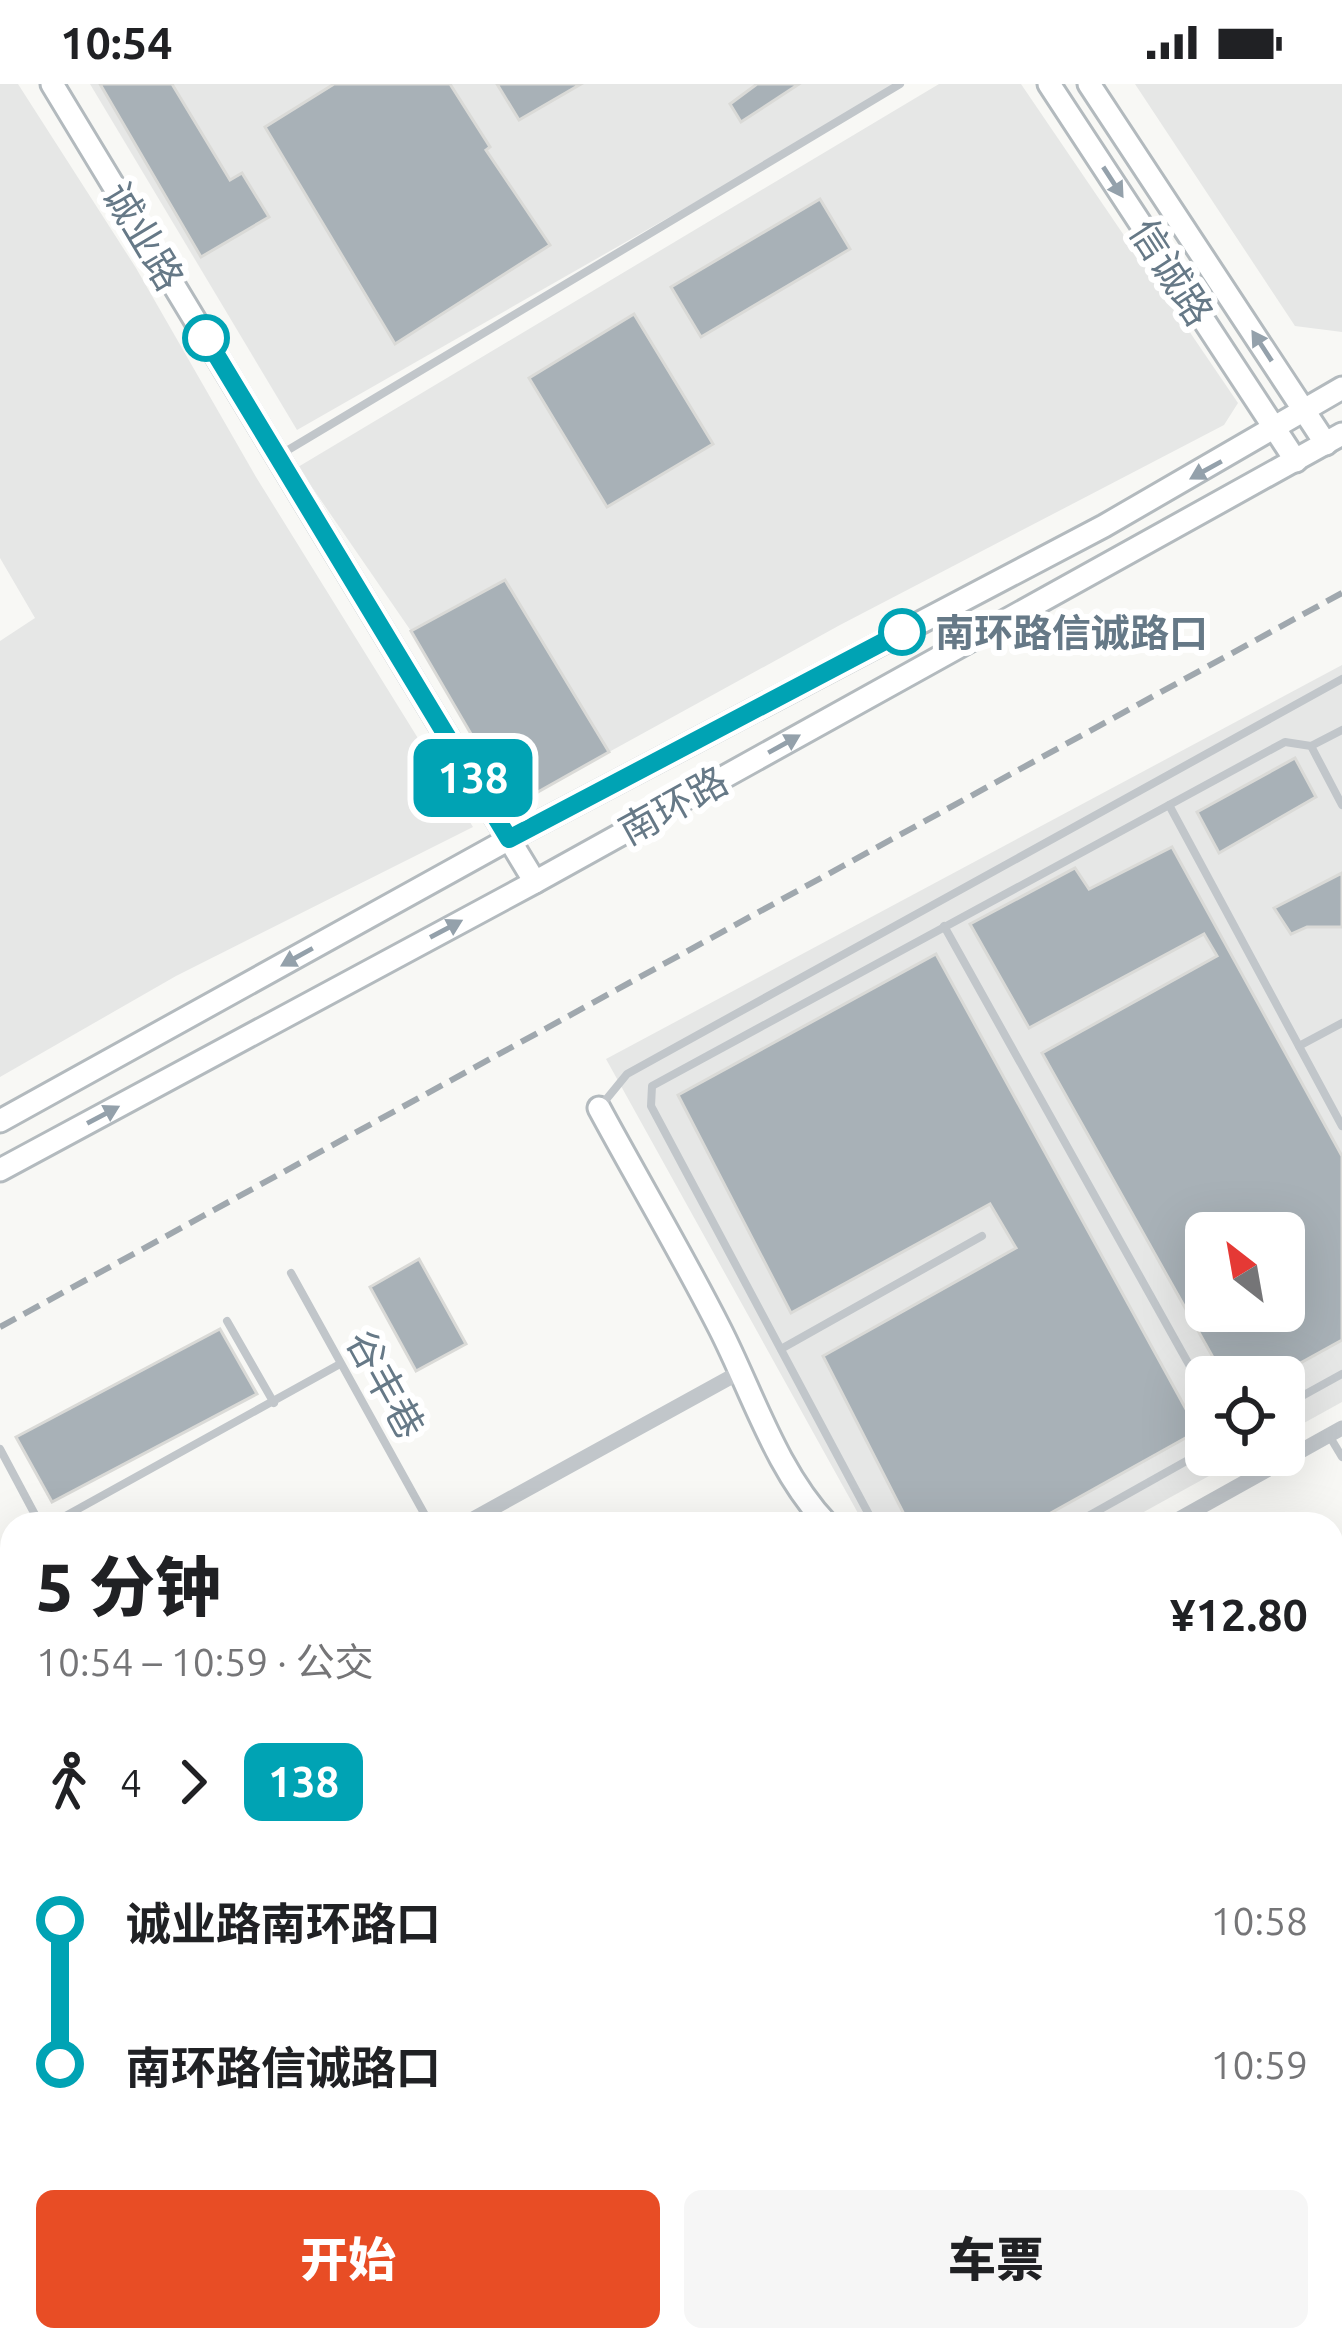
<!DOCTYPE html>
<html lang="zh">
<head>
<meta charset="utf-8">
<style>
  :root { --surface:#fff; --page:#f6f6f6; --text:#202124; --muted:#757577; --accent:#e84d25 }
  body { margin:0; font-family:Ubuntu,"Noto Sans SC",sans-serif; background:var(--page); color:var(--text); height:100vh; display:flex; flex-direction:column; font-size:45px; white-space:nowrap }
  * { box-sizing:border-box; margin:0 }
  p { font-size:39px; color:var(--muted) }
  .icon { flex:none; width:66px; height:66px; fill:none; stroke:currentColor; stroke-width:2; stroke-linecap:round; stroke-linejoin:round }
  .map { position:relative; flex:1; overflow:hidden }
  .details { position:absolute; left:0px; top:1428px; width:1344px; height:840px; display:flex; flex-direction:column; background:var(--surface); border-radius:36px 36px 0 0; box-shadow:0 12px 48px #0002 }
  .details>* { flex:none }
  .badge { padding:0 24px; border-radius:18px; font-size:42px; line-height:78px }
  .needle { width:78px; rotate:329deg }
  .controls { position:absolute; left:1185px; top:1128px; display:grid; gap:24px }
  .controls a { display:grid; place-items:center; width:120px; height:120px; border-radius:18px; background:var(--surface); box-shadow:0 12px 48px #0002; font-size:60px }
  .map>.badge { position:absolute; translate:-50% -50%; box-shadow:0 0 0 6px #fff }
  .legs { display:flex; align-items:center; gap:18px; height:132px; padding:0 36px; font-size:39px }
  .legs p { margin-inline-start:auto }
  .headline { display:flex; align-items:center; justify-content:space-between; height:204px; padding:0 36px }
  h1 { font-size:66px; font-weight:800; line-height:90px }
  .primary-button { display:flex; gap:24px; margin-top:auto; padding:24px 36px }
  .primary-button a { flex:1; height:138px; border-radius:18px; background:var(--accent); color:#fff; font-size:48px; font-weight:800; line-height:138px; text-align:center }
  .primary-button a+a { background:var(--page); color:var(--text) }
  ul { padding:0 36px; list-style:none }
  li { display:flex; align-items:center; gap:42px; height:144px; font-size:45px }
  li i { display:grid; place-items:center; width:18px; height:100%; margin:0 15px; background:currentColor }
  li i::after { content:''; width:30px; height:30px; margin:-15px; border:9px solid; border-radius:50%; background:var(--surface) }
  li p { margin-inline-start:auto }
  li:first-child i { background:linear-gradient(#0000 50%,currentColor 0) }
  li:last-child i { background:linear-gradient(currentColor 50%,#0000 0) }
  .status { display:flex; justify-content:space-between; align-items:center; height:84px; padding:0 60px; background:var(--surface); direction:ltr }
  .status svg { height:33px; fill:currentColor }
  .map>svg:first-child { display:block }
  .built { fill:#e6e7e6; fill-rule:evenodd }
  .green { fill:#d8ddd4 }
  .building { fill:#a8b1b7; stroke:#dadad7; stroke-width:3; fill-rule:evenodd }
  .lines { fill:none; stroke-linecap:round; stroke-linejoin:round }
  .highway-tunnel { stroke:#ccd2d4; stroke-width:27; stroke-dasharray:27 14; stroke-linecap:butt }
  .secondary-casing { stroke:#b3babe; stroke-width:27 }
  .primary-casing { stroke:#b4babe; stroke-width:30 }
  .highway-casing { stroke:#b4b9bc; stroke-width:33 }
  .lane { stroke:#c1c6ca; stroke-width:8 }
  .street { stroke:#c1c6ca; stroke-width:15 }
  .secondary { stroke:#fff; stroke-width:21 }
  .primary { stroke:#fff; stroke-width:24 }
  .highway { stroke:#fff; stroke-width:27 }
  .rail { stroke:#a0a8ae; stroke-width:6; stroke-dasharray:18 9; stroke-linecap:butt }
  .oneway { fill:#94a1ab }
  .line-1-casing { stroke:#fff; stroke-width:27 }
  .line-1 { stroke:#00a3b4; stroke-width:18 }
  .stop-1-dot { fill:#fff; stroke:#00a3b4; stroke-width:6 }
  .labels { text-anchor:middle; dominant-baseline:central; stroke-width:12; stroke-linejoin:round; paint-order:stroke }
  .street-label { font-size:39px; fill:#667987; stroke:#fff }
  .stop-label { font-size:39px; font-weight:bold; fill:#667987; stroke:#fff; text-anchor:start }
</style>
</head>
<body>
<div class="status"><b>10:54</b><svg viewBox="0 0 49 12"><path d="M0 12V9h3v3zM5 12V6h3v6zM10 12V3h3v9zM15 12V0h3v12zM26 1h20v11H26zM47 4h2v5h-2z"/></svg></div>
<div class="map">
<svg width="1342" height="2268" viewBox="0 0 1342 2268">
  <rect width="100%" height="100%" fill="#f8f8f5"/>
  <g class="built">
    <path d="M0 0H18L136 184 256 393 473 743 176 892 0 993V557L35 534 0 474Z"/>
    <path d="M90 0H902L297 346Z"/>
    <path d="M939 0H1021L1238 319 1224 341 840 541 609 668 505 495 411 547 298 383Z"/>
    <path d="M1135 0H1342V248L1295 242Z"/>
    <path d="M1342 581V1318L1284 1350V1293H1206V1371H1247L1122 1440H864L606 975ZM1206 1149H1284V1227H1206Z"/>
    <path d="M1342 1912V2268H1327L1317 2256H1332V1918Z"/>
    <path d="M748 2256H1261L1267 2268H727Z"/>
  </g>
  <path class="green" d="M0 1863 12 1887V2256H196L201 2268H0Z"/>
  <g class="building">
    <path d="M100 0H172L230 96 242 89 269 133 201 173Z"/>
    <path d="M334 0H450L490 63 486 66 550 161 395 260 265 43Z"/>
    <path d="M497 0H581L519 36Z"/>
    <path d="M757 0H799L741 38 730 20Z"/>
    <path d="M820 115 850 165 701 253 671 203Z"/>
    <path d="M634 230 713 360 607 423 529 294Z"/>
    <path d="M505 496 609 668 513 722 411 547Z"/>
    <path d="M1295 674 1316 713 1219 769 1197 728Z"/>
    <path d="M1172 763 1342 1072V1256L1275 1293H1224L1042 969 1217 872 1204 850 1029 944 970 840 1075 784 1089 805ZM1206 1149H1284V1227H1206Z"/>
    <path d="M1342 789V843H1307L1291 850 1274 824Z"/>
    <path d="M936 870 1198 1347 1031 1440H909L823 1272 1016 1164 990 1120 791 1229 678 1011Z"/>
    <path d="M419 1175 466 1260 416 1287 370 1203Z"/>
    <path d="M220 1245 257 1310 52 1418 16 1353Z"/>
  </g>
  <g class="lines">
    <g class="highway-tunnel">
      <path d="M396 2268 416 2256"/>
      <path d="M464 2268 484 2256"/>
    </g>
    <defs>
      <g id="secondary">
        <path d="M52 0 535 798"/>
        <path d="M1049 0 1296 377"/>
        <path d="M1089 0 1326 360"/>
        <path d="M599 1024C639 1098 682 1170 720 1245 753 1310 776 1386 827 1440"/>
        <path d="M0 1037 509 755 1104 442 1342 304"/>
        <path d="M0 1086 535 798 1342 350"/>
        <path d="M1292 2256 1301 2268"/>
      </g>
      <g id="primary">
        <path d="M0 1626 12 1652"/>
        <path d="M1332 1657 1342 1653"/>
        <path d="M0 1714 12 1740"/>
        <path d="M1332 1798 1342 1792"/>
        <path d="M1332 1853 1342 1848"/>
        <path d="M253 2256 259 2268"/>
        <path d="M302 2256 308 2268"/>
        <path d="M375 2268 394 2256"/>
        <path d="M505 2268 525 2256"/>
      </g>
      <g id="highway">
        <path d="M1332 1628 1342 1622"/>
        <path d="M1332 1675 1342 1669"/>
        <path d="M1332 1707 1342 1701"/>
        <path d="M1332 1746 1342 1740"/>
        <path d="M1332 1777 1342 1771"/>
        <path d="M1332 1833 1342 1827"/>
      </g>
    </defs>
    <use href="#secondary" class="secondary-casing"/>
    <use href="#primary" class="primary-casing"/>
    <use href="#highway" class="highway-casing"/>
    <g class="lane">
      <path d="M278 372 900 0"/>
      <path d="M1311 662 1342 646"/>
      <path d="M1169 721 1342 1042"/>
      <path d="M944 842 1206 1311"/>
      <path d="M1299 962 1342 939"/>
      <path d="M600 1023 627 990 1342 595"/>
      <path d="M291 1189 430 1440"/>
      <path d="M227 1237 274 1319"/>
      <path d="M781 1265 982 1152"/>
      <path d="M1284 1322 1342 1290"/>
      <path d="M1330 1353 1342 1373"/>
      <path d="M0 1365 40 1440"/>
      <path d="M51 1440 340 1280"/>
      <path d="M874 1440 651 1022 652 1002 1285 658 1311 662 1342 721"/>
      <path d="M1074 1440 1206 1366"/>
    </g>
    <g class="street">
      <path d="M464 1440 740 1288"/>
      <path d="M1170 1440 1342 1344"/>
    </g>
    <use href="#secondary" class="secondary"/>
    <use href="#primary" class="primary"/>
    <use href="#highway" class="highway"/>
    <path class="rail" d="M0 1243 1342 509"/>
  </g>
  <defs><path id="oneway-solid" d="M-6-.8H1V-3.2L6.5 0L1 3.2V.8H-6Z" transform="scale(3)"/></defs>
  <g class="oneway">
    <use href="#oneway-solid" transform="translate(1113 98) rotate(57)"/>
    <use href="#oneway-solid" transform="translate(1262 262) rotate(-123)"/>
    <use href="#oneway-solid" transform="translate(1206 386) rotate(151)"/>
    <use href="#oneway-solid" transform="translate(784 660) rotate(-29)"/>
    <use href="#oneway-solid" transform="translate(446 845) rotate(-28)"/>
    <use href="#oneway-solid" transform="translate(297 873) rotate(151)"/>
    <use href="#oneway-solid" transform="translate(103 1031) rotate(-28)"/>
  </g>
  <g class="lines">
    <defs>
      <path id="line-1" d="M206 254 509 755 902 548"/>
    </defs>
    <use href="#line-1" class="line-1-casing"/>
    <use href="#line-1" class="line-1"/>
  </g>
  <g class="stop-1-dot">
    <circle cx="206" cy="254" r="21"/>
    <circle cx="902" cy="548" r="21"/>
  </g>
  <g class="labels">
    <g class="street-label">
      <text transform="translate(144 152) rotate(59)">诚业路</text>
      <text transform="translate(1172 188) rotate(57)">信诚路</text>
      <text transform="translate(673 721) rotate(-29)">南环路</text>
      <text transform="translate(386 1300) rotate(61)">谷丰巷</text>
    </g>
    <g class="stop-label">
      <text x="935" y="548">南环路信诚路口</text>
    </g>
  </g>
</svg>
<div class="controls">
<a><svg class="needle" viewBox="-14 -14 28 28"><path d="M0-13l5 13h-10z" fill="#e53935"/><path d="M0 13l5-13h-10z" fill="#757577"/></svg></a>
<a><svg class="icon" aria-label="locate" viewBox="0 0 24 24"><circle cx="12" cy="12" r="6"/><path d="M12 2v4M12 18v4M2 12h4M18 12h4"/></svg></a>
</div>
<b class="badge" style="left:473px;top:694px;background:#00a3b4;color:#fff">138</b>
<section class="details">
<div class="headline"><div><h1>5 分钟</h1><p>10:54 – 10:59 · 公交</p></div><b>¥12.80</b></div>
<div class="legs"><svg class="icon" aria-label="walk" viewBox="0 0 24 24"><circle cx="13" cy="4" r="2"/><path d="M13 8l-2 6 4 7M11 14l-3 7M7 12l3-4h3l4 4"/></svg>4<svg class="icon" aria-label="forward" viewBox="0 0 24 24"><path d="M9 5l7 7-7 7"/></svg><b class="badge" style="background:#00a3b4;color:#fff">138</b></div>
<ul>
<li><i style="color:#00a3b4"></i><b>诚业路南环路口</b><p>10:58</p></li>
<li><i style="color:#00a3b4"></i><b>南环路信诚路口</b><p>10:59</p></li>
</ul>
<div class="primary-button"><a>开始</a><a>车票</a></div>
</section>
</div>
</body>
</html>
